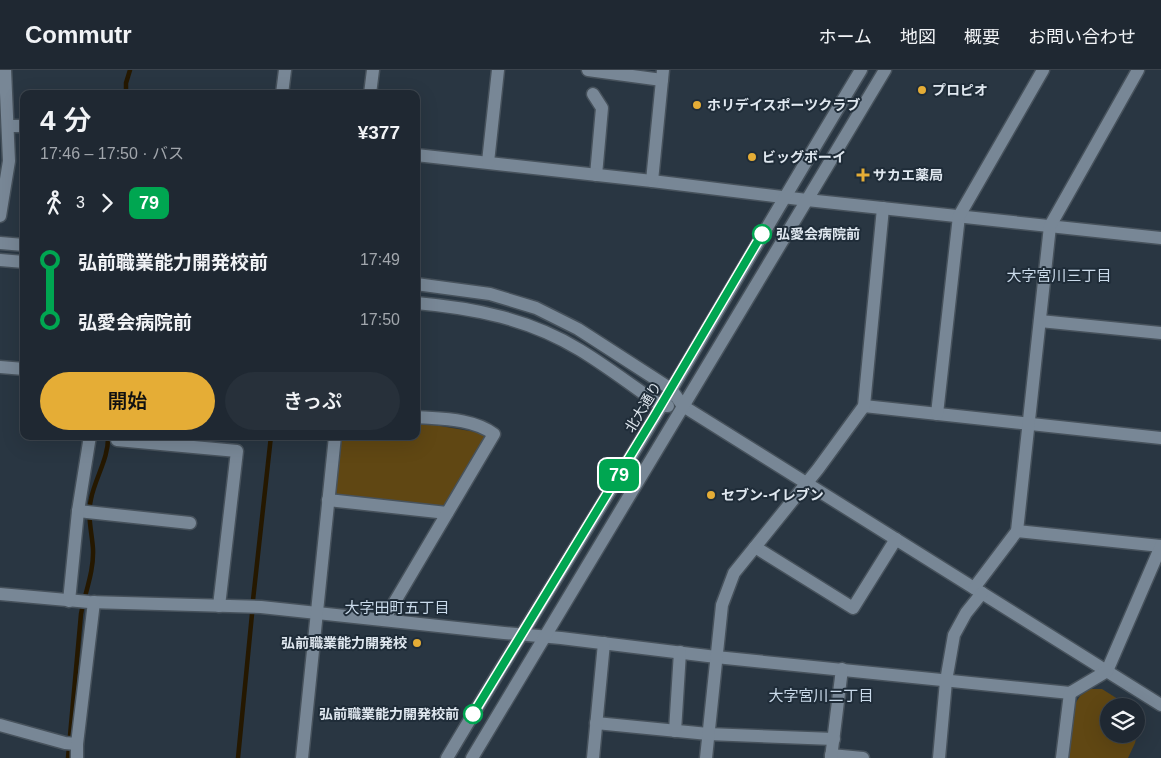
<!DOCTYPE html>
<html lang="ja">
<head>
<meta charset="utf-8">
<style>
  :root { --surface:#1f2832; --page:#27303a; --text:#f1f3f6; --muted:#a1a6ac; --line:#3c444d; --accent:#e5ad36 }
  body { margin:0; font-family:Arial,"Noto Sans JP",sans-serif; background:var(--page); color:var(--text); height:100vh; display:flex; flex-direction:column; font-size:19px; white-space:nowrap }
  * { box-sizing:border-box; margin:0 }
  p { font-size:16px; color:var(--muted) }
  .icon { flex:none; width:28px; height:28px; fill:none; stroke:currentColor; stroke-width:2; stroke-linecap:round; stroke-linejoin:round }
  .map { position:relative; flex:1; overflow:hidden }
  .sheet { position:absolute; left:20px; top:20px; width:400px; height:350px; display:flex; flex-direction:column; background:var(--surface); border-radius:10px; box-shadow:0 5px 20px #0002,0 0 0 1px var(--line) }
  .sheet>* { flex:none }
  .badge { padding:0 10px; border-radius:8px; font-size:18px; line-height:32px }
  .controls { position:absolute; left:1100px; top:628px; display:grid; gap:10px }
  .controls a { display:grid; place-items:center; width:45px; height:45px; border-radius:50%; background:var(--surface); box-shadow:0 5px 20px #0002,0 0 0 1px var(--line); font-size:25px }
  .map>.badge { position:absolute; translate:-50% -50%; box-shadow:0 0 0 2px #fff }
  .legs { display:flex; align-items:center; gap:8px; height:55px; padding:0 20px; font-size:16px }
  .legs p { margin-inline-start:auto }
  .headline { display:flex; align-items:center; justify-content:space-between; height:85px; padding:0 20px }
  h1 { font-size:28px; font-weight:600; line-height:38px }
  .action { display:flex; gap:10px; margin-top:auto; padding:10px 20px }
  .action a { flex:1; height:58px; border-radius:30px; background:var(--accent); color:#111; font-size:20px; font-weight:600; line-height:58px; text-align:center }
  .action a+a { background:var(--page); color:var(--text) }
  ul { padding:0 20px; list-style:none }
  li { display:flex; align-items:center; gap:18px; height:60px; font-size:19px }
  li i { display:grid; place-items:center; width:8px; height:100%; margin:0 6px; background:currentColor }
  li i::after { content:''; width:12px; height:12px; margin:-6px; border:4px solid; border-radius:50%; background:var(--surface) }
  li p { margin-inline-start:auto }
  li:first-child i { background:linear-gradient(#0000 50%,currentColor 0) }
  li:last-child i { background:linear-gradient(currentColor 50%,#0000 0) }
  header { display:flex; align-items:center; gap:30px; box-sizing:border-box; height:70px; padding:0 25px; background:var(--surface); border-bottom:1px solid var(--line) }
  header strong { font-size:24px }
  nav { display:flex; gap:28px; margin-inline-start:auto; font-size:18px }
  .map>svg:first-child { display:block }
  .green { fill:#604713 }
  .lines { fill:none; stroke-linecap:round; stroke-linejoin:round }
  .stream { stroke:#251800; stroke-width:4.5 }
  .minor-casing { stroke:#47525c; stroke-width:15 }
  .minor { stroke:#788796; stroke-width:12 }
  .line-1-casing { stroke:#fff; stroke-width:11 }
  .line-1 { stroke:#00a651; stroke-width:8 }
  .poi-dot { fill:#e5ad36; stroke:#1f2c38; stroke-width:2 }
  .stop-1-dot { fill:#fff; stroke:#00a651; stroke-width:2.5 }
  .labels { text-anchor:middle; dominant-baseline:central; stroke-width:4; stroke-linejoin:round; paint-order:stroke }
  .poi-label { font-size:14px; font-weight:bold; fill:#dfe7ef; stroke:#1f2c38; text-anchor:start }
  .stop-label { font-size:14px; font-weight:bold; fill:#dfe7ef; stroke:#1f2c38; text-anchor:start }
  .street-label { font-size:14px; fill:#dfe7ef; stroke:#1f2c38 }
  .neighbourhood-label { font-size:15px; fill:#cbdbeb; stroke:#1f2c38 }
</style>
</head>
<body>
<header>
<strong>Commutr</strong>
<nav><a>ホーム</a><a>地図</a><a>概要</a><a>お問い合わせ</a></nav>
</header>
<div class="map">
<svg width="1161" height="688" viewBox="0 0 1161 688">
  <rect width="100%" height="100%" fill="#293642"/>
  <g class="green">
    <path d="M416 352 482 363 485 368 446 434 439 437 340 428 336 423 342 366H416Z"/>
    <path d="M1090 619H1102L1129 636H1109V664H1136V640L1142 644 1135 673 1128 688H1068L1073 637 1080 626Z"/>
  </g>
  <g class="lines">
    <g class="stream">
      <path d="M126 24V13L130 0"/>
      <path d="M253 530 271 366"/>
      <path d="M68 688 81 544C85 522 94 502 93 479 92 463 87 446 91 429 95 408 109 388 108 366"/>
      <path d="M238 688 252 544"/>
    </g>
    <defs>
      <g id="minor">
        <path d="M588 0 662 10"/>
        <path d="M282 24 285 0"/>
        <path d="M370 24 373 0"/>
        <path d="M593 24 602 38 596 105"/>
        <path d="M8 56H24"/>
        <path d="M416 85 652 111 807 130 1161 168"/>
        <path d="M488 92 498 0"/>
        <path d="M652 111 663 0"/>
        <path d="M0 146 9 91 5 0"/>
        <path d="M0 173 24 175"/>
        <path d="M0 190 24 192"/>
        <path d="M416 214 490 224 536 238 578 259 671 319 683 336 1161 635"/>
        <path d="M416 233C474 238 530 249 580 280 608 297 634 317 661 336H668"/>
        <path d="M1040 251 1161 263"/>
        <path d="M0 297 24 299"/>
        <path d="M864 336 1161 368"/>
        <path d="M937 344 959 146 1043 0"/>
        <path d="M117 370 237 381 219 536"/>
        <path d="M328 430 447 443"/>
        <path d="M78 441 190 453"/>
        <path d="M1017 461 1161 476"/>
        <path d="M755 477 853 538 896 469"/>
        <path d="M974 518 1017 461 1050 156 1138 0"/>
        <path d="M0 524 89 532 261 537 504 563 561 568 716 587 1070 623 1107 601 1161 476"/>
        <path d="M69 531 78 441 90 366"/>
        <path d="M384 550 494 364C472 348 442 349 416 347"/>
        <path d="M596 653 708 664 834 669"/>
        <path d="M0 655 65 673 77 674"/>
        <path d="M675 661 680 582"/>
        <path d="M831 685 863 688"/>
        <path d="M77 688V674L94 532"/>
        <path d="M302 688 335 366"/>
        <path d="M447 688C513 577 582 468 649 357 720 238 789 119 861 0"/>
        <path d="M472 688 885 0"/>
        <path d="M593 688 604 573"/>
        <path d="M706 688 722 535 734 503 818 399 864 336 883 138"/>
        <path d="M831 688 842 599"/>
        <path d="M939 688 946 611 954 565 966 543 982 523"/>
        <path d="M1062 688 1070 623"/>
      </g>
    </defs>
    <use href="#minor" class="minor-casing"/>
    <use href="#minor" class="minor"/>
  </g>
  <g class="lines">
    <defs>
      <path id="line-1" d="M473 644 654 347 762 164"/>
    </defs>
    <use href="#line-1" class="line-1-casing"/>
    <use href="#line-1" class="line-1"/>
  </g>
  <g class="poi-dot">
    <circle cx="922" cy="20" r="5"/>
    <circle cx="697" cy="35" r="5"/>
    <circle cx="752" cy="87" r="5"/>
    <path d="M860.5 97.5h5v5h5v5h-5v5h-5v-5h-5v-5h5z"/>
    <circle cx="711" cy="425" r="5"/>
    <circle cx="417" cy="573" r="5"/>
  </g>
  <g class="stop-1-dot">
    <circle cx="762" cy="164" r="9"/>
    <circle cx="473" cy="644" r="9"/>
  </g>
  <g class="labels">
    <g class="poi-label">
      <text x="932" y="20">プロピオ</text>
      <text x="707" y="35">ホリデイスポーツクラブ</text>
      <text x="762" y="87">ビッグボーイ</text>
      <text x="873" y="105">サカエ薬局</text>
      <text x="721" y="425">セブン-イレブン</text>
      <text x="407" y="573" text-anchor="end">弘前職業能力開発校</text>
    </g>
    <g class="stop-label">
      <text x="776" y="164">弘愛会病院前</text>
      <text x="459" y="644" text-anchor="end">弘前職業能力開発校前</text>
    </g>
    <g class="street-label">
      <text transform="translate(643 337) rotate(-59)">北大通り</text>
    </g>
    <g class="neighbourhood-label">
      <text x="1059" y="205">大字宮川三丁目</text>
      <text x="397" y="537">大字田町五丁目</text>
      <text x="821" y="625">大字宮川二丁目</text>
    </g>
  </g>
</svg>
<div class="controls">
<a><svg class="icon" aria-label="layers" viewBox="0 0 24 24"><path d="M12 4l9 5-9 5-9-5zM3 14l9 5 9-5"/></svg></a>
</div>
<b class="badge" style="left:619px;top:405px;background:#00a651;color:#fff">79</b>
<section class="sheet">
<div class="headline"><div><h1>4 分</h1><p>17:46 – 17:50 · バス</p></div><b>¥377</b></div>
<div class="legs"><svg class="icon" aria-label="walk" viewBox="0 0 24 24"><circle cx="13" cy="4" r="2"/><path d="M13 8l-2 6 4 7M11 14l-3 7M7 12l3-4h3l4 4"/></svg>3<svg class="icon" aria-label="forward" viewBox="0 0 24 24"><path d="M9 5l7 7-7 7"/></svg><b class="badge" style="background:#00a651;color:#fff">79</b></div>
<ul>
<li><i style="color:#00a651"></i><b>弘前職業能力開発校前</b><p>17:49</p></li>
<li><i style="color:#00a651"></i><b>弘愛会病院前</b><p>17:50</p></li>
</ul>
<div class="action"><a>開始</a><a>きっぷ</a></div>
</section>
</div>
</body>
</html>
